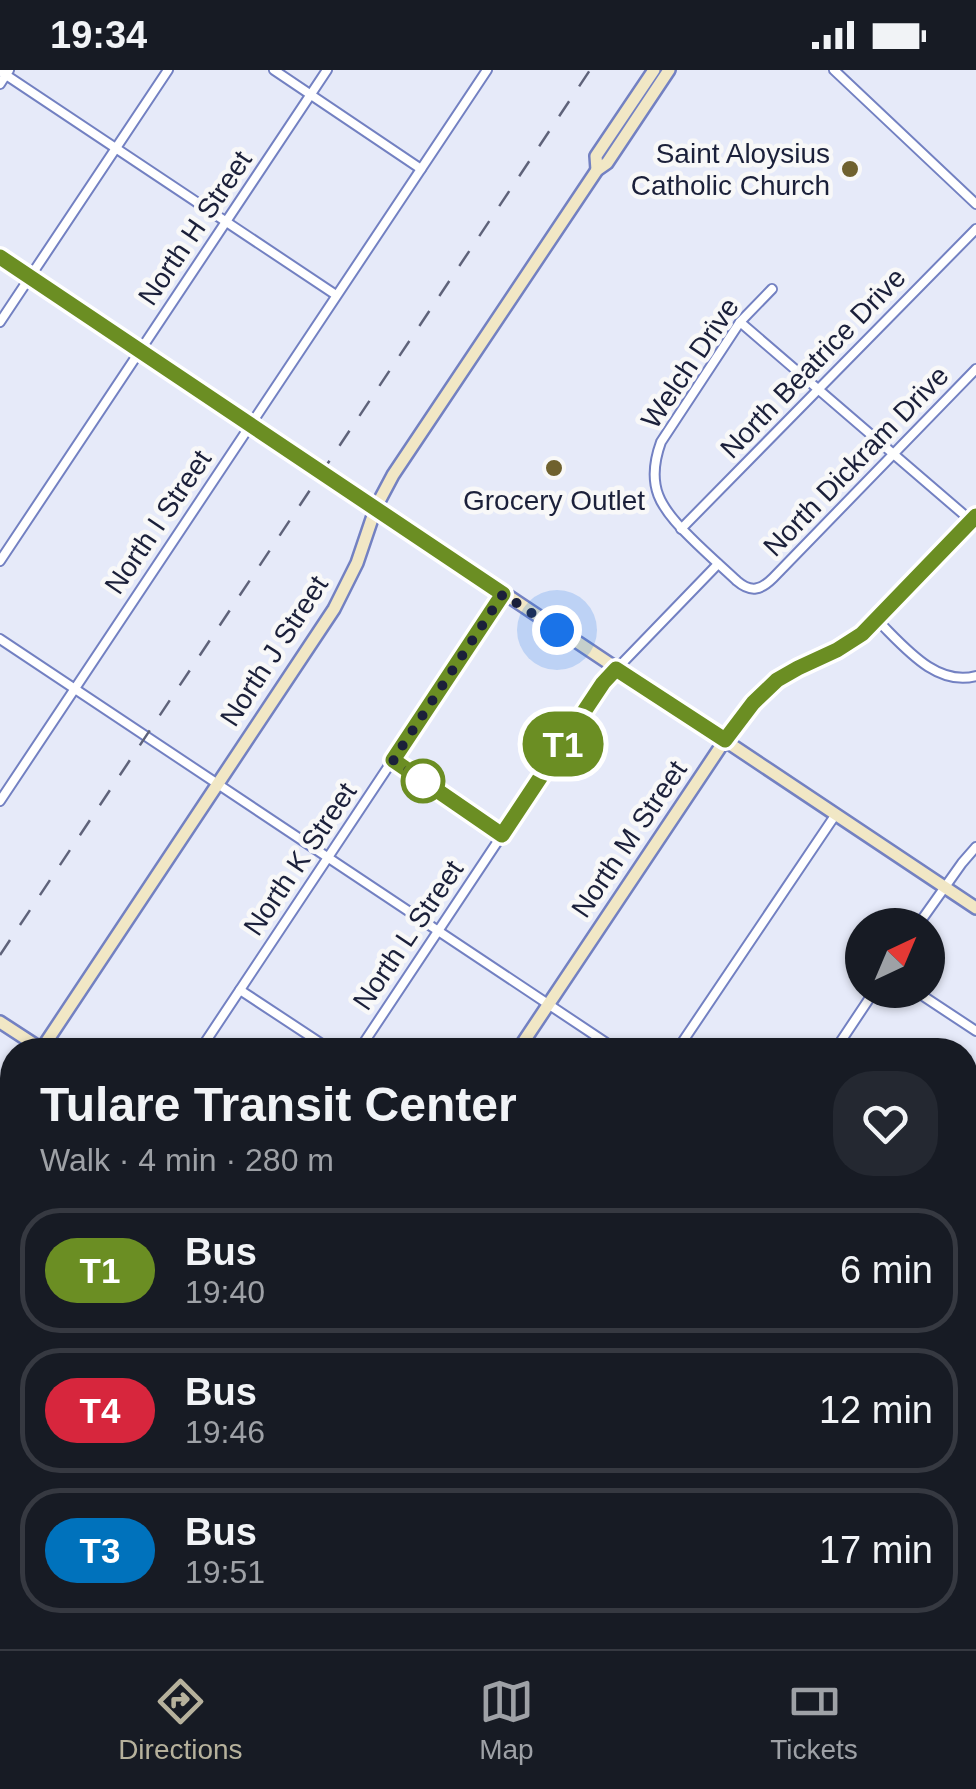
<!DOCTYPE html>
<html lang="en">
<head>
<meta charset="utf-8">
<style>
  :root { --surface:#171b24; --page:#242831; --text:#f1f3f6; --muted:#9ea1a6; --line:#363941; --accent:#b6b19c }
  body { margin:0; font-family:Arial,sans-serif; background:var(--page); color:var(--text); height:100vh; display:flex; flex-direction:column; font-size:38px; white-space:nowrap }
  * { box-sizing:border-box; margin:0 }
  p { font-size:32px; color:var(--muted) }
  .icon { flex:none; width:55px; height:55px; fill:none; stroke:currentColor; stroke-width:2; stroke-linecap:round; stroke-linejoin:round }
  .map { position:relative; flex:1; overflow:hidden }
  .details { position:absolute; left:0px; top:968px; width:978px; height:612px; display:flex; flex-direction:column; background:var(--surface); border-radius:40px 40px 0 0; box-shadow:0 2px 8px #0004 }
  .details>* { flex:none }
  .badge { padding:0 20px; border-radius:32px; font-size:35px; line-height:65px }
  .needle { width:65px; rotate:44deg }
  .fabs { position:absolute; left:845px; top:838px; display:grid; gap:20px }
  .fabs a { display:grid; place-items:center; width:100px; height:100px; border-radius:50%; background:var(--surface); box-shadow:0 2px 8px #0004; font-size:50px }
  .you { position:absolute; width:50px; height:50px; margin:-25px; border:8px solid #fff; border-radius:50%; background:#1a73e8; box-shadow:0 0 0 15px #1a73e833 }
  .map>.badge { position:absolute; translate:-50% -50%; box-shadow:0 0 0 5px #fff }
  .round { display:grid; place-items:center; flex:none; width:105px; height:105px; border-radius:40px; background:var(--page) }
  .overview { display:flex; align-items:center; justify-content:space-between; height:170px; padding:0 40px }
  h1 { font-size:48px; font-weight:800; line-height:75px }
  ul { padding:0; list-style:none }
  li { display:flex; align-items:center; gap:30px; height:125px; margin:0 20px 15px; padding:0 20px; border:5px solid var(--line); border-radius:40px }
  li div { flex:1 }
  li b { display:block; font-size:38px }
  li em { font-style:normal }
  li .badge { min-width:110px; font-weight:700; text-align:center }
  .status { display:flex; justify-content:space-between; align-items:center; height:70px; padding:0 50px; background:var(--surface); direction:ltr }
  .status svg { height:28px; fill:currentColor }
  .tabs { display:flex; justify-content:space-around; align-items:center; height:140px; border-top:2px solid var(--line); background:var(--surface); font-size:28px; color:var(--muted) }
  .tabs a { display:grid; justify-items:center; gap:5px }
  .tabs .active { color:var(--accent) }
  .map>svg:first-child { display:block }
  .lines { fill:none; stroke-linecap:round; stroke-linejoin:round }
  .street-casing { stroke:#7381c2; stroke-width:12 }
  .secondary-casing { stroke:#7381c2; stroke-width:16 }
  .primary-casing { stroke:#c8c9d0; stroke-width:18 }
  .street { stroke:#fff; stroke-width:8 }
  .secondary { stroke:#f1e7c5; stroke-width:11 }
  .primary { stroke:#e2d08b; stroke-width:12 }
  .rail { stroke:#5f637a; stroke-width:2.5; stroke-dasharray:18 18; stroke-linecap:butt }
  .line-casing { stroke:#fff; stroke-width:22 }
  .line { stroke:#6b8e23; stroke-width:15 }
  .walk { stroke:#1b203a; stroke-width:10; stroke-dasharray:0 18 }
  .poi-dot { fill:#6f612e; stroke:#f8f8f8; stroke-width:4 }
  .stop-dot { fill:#fff; stroke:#6b8e23; stroke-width:5 }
  .labels { text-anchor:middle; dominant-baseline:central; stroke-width:9; stroke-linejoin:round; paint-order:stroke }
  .poi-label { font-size:28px; fill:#1b203a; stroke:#f8f8f8; text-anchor:end }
  .street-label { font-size:28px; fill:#1b203a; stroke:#f8f8f8 }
</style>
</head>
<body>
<div class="status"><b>19:34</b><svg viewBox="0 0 49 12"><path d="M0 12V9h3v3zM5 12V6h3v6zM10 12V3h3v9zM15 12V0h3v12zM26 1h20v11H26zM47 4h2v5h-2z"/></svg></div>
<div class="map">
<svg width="976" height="1579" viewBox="0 0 976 1579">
  <rect width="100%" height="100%" fill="#e6eaf9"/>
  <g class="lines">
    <defs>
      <g id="street">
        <path d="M274 0 421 99"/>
        <path d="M834 0 976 134"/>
        <path d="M0 1 336 225"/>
        <path d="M0 14 9 0"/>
        <path d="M772 219 740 252 661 372C645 416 660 438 691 468 706 483 722 497 737 511 751 523 761 520 773 508L976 299"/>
        <path d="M0 252 168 0"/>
        <path d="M740 252 976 455"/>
        <path d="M681 459 976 159"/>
        <path d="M0 491 327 0"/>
        <path d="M876 549C903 575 935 617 976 606"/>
        <path d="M0 569 617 980"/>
        <path d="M0 731 487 0"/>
        <path d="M918 855 962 793 976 777"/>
        <path d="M240 920 331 980"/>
        <path d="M914 920 976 961"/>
        <path d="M200 980 503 524"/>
        <path d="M359 980 603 613 718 494"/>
        <path d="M677 980 836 744"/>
        <path d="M835 980 875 920"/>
        <path d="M965 1086 976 1074"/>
        <path d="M0 1140 12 1149"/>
        <path d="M0 1151 12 1159"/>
        <path d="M965 1179 976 1189"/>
        <path d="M0 1282 12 1263"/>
        <path d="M965 1332 976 1342"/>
        <path d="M965 1404 976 1392"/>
        <path d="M965 1448 976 1459"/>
        <path d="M0 1519 12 1500"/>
        <path d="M0 1524 12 1533"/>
        <path d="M66 1568 84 1579"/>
        <path d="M352 1568 370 1579"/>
        <path d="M580 1568 592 1579"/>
        <path d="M118 1579 126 1568"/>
        <path d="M278 1579 285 1568"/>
      </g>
      <g id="secondary">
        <path d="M597 100 596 86 654 0"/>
        <path d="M0 187 976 838"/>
        <path d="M0 952 43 980"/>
        <path d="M41 980 334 539 357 493 376 437 393 405 597 100 607 93 669 0"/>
        <path d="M518 980 725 670C744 644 762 618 791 601 812 589 835 583 856 569L976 446"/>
        <path d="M0 1041 12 1023"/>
        <path d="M437 1579 445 1568"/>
      </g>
      <g id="primary">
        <path d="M0 1333 12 1341"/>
        <path d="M927 1568 944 1579"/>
      </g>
    </defs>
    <use href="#street" class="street-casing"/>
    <use href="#secondary" class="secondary-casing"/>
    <use href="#primary" class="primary-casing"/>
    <use href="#street" class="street"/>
    <use href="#secondary" class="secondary"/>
    <use href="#primary" class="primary"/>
    <path class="rail" d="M0 885 590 0"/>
  </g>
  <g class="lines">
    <defs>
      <path id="line" d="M0 187 503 524 393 690 502 765 603 613 616 599 725 670 753 633 777 610 798 598 837 580 862 564 976 446"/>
    </defs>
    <use href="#line" class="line-casing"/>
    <use href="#line" class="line"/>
    <path class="walk" d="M423 711 393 690 503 524 557 560"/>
  </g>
  <g class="poi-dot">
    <circle cx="850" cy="99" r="10"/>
    <circle cx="554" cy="398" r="10"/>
  </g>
  <circle class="stop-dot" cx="423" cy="711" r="20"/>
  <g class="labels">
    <g class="poi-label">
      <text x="830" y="83">Saint Aloysius<tspan x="830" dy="32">Catholic Church</tspan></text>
      <text x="554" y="430" text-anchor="middle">Grocery Outlet</text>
    </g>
    <g class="street-label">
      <text transform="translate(195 158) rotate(-56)">North H Street</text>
      <text transform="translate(690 293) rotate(-56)">Welch Drive</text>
      <text transform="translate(813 293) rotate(-46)">North Beatrice Drive</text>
      <text transform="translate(856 391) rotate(-46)">North Dickram Drive</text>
      <text transform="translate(158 452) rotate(-56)">North I Street</text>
      <text transform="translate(274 581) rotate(-57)">North J Street</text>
      <text transform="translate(629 769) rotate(-56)">North M Street</text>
      <text transform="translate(300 789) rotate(-56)">North K Street</text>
      <text transform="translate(408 865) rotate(-56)">North L Street</text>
    </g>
  </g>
</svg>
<div class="fabs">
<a><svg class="needle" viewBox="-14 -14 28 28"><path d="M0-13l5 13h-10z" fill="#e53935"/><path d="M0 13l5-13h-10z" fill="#9ea1a6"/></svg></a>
</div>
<div class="you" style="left:557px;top:560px"></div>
<b class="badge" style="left:563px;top:674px;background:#6b8e23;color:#fff">T1</b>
<section class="details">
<div class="overview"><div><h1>Tulare Transit Center</h1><p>Walk · 4 min · 280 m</p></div><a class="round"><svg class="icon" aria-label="heart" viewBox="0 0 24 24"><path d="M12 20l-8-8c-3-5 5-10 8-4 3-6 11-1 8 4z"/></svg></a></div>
<ul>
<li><span class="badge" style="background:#6b8e23;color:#fff">T1</span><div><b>Bus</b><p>19:40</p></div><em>6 min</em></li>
<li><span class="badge" style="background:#d7263d;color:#fff">T4</span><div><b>Bus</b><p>19:46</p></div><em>12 min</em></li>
<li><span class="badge" style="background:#0072bc;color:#fff">T3</span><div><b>Bus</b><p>19:51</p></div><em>17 min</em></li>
</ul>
</section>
</div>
<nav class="tabs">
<a class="active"><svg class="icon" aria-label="directions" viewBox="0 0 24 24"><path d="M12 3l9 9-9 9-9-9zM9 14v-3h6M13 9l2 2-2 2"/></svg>Directions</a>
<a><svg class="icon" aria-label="map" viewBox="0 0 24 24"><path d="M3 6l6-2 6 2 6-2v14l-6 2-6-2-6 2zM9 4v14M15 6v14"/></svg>Map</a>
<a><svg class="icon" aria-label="tickets" viewBox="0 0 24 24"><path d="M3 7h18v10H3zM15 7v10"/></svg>Tickets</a>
</nav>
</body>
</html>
